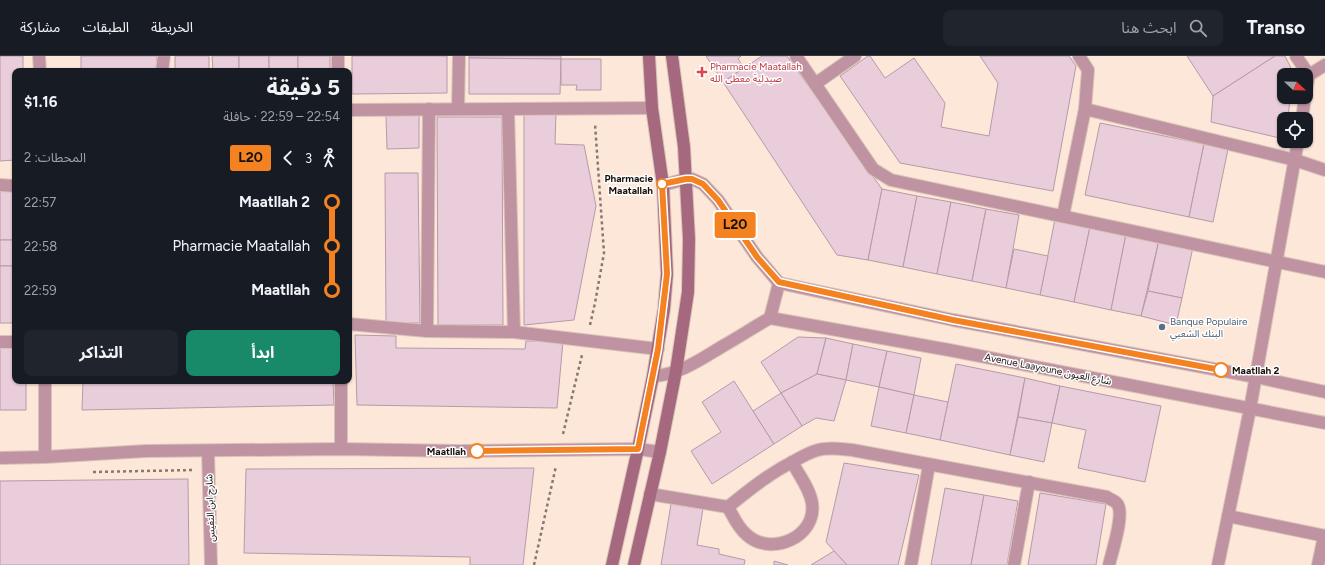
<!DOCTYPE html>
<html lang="ar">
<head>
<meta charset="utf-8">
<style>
  :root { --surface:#171b24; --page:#20242c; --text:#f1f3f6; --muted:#9ea1a6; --line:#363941; --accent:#188969 }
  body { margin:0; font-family:Figtree,"Noto Sans Arabic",sans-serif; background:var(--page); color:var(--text); direction:rtl; height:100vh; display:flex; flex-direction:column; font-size:15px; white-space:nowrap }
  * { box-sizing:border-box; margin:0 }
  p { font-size:13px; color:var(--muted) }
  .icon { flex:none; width:22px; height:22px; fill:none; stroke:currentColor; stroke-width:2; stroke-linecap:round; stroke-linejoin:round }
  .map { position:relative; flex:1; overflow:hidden; direction:ltr }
  .details { position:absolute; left:12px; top:12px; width:340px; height:316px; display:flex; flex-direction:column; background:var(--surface); border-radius:8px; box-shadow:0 1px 3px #0004; direction:rtl }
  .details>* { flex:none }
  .badge { padding:0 8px; border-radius:3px; font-size:14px; line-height:26px }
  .needle { width:26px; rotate:112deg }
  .buttons { position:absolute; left:1277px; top:12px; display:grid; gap:8px }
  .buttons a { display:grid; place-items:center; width:36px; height:36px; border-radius:8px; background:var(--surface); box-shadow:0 1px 3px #0004; font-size:20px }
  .map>.badge { position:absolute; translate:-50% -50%; box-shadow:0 0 0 2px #fff }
  .legs { display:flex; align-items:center; gap:6px; height:44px; padding:0 12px; font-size:13px }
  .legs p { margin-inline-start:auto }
  .headline { display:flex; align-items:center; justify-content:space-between; height:68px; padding:0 12px }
  h1 { font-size:22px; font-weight:700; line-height:30px }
  .action { display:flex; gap:8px; margin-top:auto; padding:8px 12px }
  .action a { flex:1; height:46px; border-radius:8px; background:var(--accent); color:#fff; font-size:16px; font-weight:700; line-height:46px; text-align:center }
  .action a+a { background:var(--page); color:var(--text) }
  ul { padding:0 12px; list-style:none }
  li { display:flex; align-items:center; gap:14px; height:44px; font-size:15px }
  li i { display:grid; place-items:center; width:6px; height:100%; margin:0 5px; background:currentColor }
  li i::after { content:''; width:10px; height:10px; margin:-5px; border:3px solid; border-radius:50%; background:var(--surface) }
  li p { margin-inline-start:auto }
  li:first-child i { background:linear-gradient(#0000 50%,currentColor 0) }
  li:last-child i { background:linear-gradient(currentColor 50%,#0000 0) }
  header { display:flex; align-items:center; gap:24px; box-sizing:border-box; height:56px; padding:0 20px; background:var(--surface); border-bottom:1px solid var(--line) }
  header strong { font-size:19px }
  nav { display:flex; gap:22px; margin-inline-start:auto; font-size:14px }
  .search { width:280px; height:36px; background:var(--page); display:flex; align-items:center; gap:10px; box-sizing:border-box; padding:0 14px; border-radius:8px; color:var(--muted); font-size:15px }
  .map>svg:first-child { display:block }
  .building { fill:#eacddb; stroke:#b69aa8 }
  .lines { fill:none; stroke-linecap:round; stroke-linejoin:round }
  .street-casing { stroke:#d8c4b8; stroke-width:14 }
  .secondary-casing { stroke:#d8c4b8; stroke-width:14 }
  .path { stroke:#88786f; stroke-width:2.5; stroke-dasharray:3 3; stroke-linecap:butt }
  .street { stroke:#bf93a1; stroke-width:12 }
  .secondary { stroke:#a5687e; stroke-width:12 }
  .line-1-casing { stroke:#fff; stroke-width:9 }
  .line-1 { stroke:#f58220; stroke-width:6 }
  .health-dot { fill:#e0444e; stroke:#fff; stroke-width:1.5 }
  .stop-1-dot { fill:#fff; stroke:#f58220; stroke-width:2 }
  .service-dot { fill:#5c6f8a; stroke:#fff; stroke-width:1.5 }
  .labels { text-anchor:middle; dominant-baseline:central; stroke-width:3; stroke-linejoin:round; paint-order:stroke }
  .health-label { font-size:10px; fill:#be3a42; stroke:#fff; text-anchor:start }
  .stop-label { font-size:10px; font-weight:bold; fill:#180f0a; stroke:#fff; text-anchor:end }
  .service-label { font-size:10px; fill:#4e5e75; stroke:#fff; text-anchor:start }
  .street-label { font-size:10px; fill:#180f0a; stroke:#fff }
</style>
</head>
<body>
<header>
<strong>Transo</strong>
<div class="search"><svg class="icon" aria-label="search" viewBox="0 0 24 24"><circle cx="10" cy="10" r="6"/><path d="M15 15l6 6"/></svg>ابحث هنا</div>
<nav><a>الخريطة</a><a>الطبقات</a><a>مشاركة</a></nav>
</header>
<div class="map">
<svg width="1325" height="509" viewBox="0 0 1325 509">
  <rect width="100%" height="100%" fill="#fde7d9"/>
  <g class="building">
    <path d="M0 0H23V15H15V104L0 105Z"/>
    <path d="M81 0H157L156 15H81Z"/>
    <rect x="175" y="0" width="34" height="15"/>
    <path d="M212 0H239V15H213Z"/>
    <rect x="239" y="0" width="30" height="15"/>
    <rect x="269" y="0" width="29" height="15"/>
    <rect x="298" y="0" width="32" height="15"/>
    <path d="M352 0H447V37L352 38Z"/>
    <path d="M469 0H561V3L469 2Z"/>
    <path d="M706 0H741L738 3 744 12 723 26Z"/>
    <path d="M762 0H787L882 133 868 204 837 199 723 26Z"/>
    <path d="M868 0H870L885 22 914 2 945 47 941 71 989 80 998 27 980 0H1069L1076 10 1053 135 900 107 840 20Z"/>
    <path d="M1187 0H1275L1213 40Z"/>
    <path d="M1275 0H1285L1292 14V19H1284V41H1290L1288 63H1284V83L1211 66 1213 40Z"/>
    <path d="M469 2 561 3 560 38H469Z"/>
    <path d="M561 3H601V34H576L577 29H561Z"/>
    <path d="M556 57 555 88 584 89 596 150 574 264 524 269V59Z"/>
    <path d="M419 59V92L387 93 386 60Z"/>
    <path d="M437 61H502L503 269H438Z"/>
    <path d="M1100 67 1204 88 1189 161 1085 139Z"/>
    <path d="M1204 88 1228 93 1213 166 1189 161Z"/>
    <path d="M385 117H418L420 267H386Z"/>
    <rect x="0" y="131" width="15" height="53"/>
    <path d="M882 133 917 140 903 211 868 204Z"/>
    <path d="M917 140 951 146 937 218 903 211Z"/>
    <path d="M951 146 986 153 972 225 937 218Z"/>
    <path d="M986 153 1019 159 1006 232 972 225Z"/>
    <path d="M1055 163 1090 171 1074 246 1040 239Z"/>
    <path d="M1090 171 1126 178 1111 254 1074 246Z"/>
    <path d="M1126 178 1159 184 1141 260 1111 254Z"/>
    <rect x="0" y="184" width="15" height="26"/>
    <path d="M1159 184 1193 191 1182 242 1148 235Z"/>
    <path d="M1014 193 1048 200 1040 239 1006 232Z"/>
    <rect x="0" y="210" width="15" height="57"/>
    <path d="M1148 235 1182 242 1176 269 1141 260Z"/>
    <path d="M355 279 396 280V292L525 293 526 285H563L557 352 357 349Z"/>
    <path d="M798 281 826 282 817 318 781 337 761 306Z"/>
    <path d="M826 282 853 288 846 324 817 318Z"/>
    <path d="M853 288 887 295 879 331 846 324Z"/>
    <path d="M0 291H15V325H26V354H0Z"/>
    <path d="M887 295 921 302 914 339 879 331Z"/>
    <path d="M956 308 1025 322 1010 399 940 384Z"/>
    <path d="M817 318 846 324 834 365 816 362 802 370 781 337Z"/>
    <path d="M1025 322 1060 330 1052 367 1018 361Z"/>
    <path d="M83 325H333L334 349 82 354Z"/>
    <path d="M734 325 774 388 712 428 691 395 721 376 702 346Z"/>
    <path d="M1060 330 1161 350 1145 426 1078 412 1086 374 1052 367Z"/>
    <path d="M879 331 914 339 906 377 871 370Z"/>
    <path d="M781 337 802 370 774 388 753 355Z"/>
    <path d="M914 339 948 346 940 384 906 377Z"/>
    <path d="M1018 361 1052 367 1044 406 1010 399Z"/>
    <path d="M844 407 919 419 898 509H847L826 486Z"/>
    <path d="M534 412 523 509H470V501L244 497 246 413Z"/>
    <path d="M188 423 189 509H0V425Z"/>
    <path d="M945 432 984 439 971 509H931Z"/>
    <path d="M1040 437 1106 448 1096 509H1028Z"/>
    <path d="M984 439 1018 445 1007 509H971Z"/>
    <path d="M671 448 703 453 697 489 719 493V498L745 504 744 509H661Z"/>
    <path d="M834 495 847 509H811Z"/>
    <path d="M774 505 788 509H774Z"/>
  </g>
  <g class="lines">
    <defs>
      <g id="street">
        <path d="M39 0 40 15"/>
        <path d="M338 0V15"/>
        <path d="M796 0 873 113 891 124 1325 216"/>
        <path d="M1296 0 1309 19 1306 35"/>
        <path d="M162 15 164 0"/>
        <path d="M1309 19 1325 9"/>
        <path d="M815 28 855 0"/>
        <path d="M458 53 459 0"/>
        <path d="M508 53 514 276"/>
        <path d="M1085 53 1295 104 1325 114"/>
        <path d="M349 54 652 52"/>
        <path d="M1302 63 1305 41"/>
        <path d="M0 129 15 130"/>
        <path d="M663 129 686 123H692L703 128 718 144 757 201 779 227 953 264 1256 321 1325 336"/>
        <path d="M1063 160 1085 53 1088 14 1079 0"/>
        <path d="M770 262 779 227"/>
        <path d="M349 268 427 275 514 276 658 293"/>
        <path d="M427 275 429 53"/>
        <path d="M0 286H15"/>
        <path d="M653 320C679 319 701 303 723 290 739 281 754 271 770 262L949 294 1325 367"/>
        <path d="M45 325V401"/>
        <path d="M341 325V393"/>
        <path d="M208 395 211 509"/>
        <path d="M0 402 45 401 146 395 341 393 458 395 638 393 660 396"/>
        <path d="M650 438 728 451C750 433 770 417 796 404 803 400 810 396 818 394 829 391 841 393 852 394L1107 441C1111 444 1116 445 1118 449 1124 460 1112 496 1109 509"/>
        <path d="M728 451C733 460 738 472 747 479 771 501 817 481 812 447 810 433 799 419 792 406"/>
        <path d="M1228 460 1325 480"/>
        <path d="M911 509 929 409"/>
        <path d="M1014 509 1029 426"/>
        <path d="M1218 509 1250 353 1298 85"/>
        <path d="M1318 509 1324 480"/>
      </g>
      <g id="secondary">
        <path d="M612 509 638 393 653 320 664 253 667 218 663 129 652 52 649 0"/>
        <path d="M634 509 660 396 676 315 688 236 689 183 684 91 672 0"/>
      </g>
    </defs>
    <use href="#street" class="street-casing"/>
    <use href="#secondary" class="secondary-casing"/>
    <g class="path">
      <path d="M590 269 595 247 604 197 595 68"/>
      <path d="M563 378 582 299"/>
      <path d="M93 416 194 414"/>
      <path d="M534 509 556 410"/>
    </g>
    <use href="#street" class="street"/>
    <use href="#secondary" class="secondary"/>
  </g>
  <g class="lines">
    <defs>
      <path id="line-1" d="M477 395 638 393 658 293 667 218 662 128 686 123H692L703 128 718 144 757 201 779 226 953 264 1221 314"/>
    </defs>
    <use href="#line-1" class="line-1-casing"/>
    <use href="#line-1" class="line-1"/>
  </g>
  <path class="health-dot" d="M700 10h4v4h4v4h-4v4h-4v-4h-4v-4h4z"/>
  <g class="stop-1-dot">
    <circle cx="662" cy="128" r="5"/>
    <circle cx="1221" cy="314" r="7"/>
    <circle cx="477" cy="395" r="7"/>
  </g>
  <circle class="service-dot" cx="1162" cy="271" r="4"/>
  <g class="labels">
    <g class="health-label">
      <text x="710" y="10">Pharmacie Maatallah<tspan x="710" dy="12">صيدلية معطى الله</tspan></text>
    </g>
    <g class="stop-label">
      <text x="653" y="122">Pharmacie<tspan x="653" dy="12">Maatallah</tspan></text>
      <text x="1232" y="314" text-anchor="start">Maatllah 2</text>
      <text x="466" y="395">Maatllah</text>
    </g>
    <g class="service-label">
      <text x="1170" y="265">Banque Populaire<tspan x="1170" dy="12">البنك الشعبي</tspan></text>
    </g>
    <g class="street-label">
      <text transform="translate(1048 313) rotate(11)">Avenue Laayoune شارع العيون</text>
      <text transform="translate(210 452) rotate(-92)">شارح ابن النفيس</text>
    </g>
  </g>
</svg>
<div class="buttons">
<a><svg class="needle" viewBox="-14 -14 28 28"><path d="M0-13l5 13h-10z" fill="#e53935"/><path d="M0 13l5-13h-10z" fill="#9ea1a6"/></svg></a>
<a><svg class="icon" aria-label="locate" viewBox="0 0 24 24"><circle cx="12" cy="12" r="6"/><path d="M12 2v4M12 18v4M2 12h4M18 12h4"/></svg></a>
</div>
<b class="badge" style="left:735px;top:169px;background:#f58220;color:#111">L20</b>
<section class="details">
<div class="headline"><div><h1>5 دقيقة</h1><p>22:54 – 22:59 · حافلة</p></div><b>$1.16</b></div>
<div class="legs"><svg class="icon" aria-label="walk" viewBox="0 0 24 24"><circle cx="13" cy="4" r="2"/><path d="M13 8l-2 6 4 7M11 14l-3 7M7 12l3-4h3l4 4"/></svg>3<svg class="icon" aria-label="back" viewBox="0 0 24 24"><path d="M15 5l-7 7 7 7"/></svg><b class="badge" style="background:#f58220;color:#111">L20</b><p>المحطات: 2</p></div>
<ul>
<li><i style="color:#f58220"></i><b>Maatllah 2</b><p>22:57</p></li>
<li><i style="color:#f58220"></i><span>Pharmacie Maatallah</span><p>22:58</p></li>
<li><i style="color:#f58220"></i><b>Maatllah</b><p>22:59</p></li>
</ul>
<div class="action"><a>ابدأ</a><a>التذاكر</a></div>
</section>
</div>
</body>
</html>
